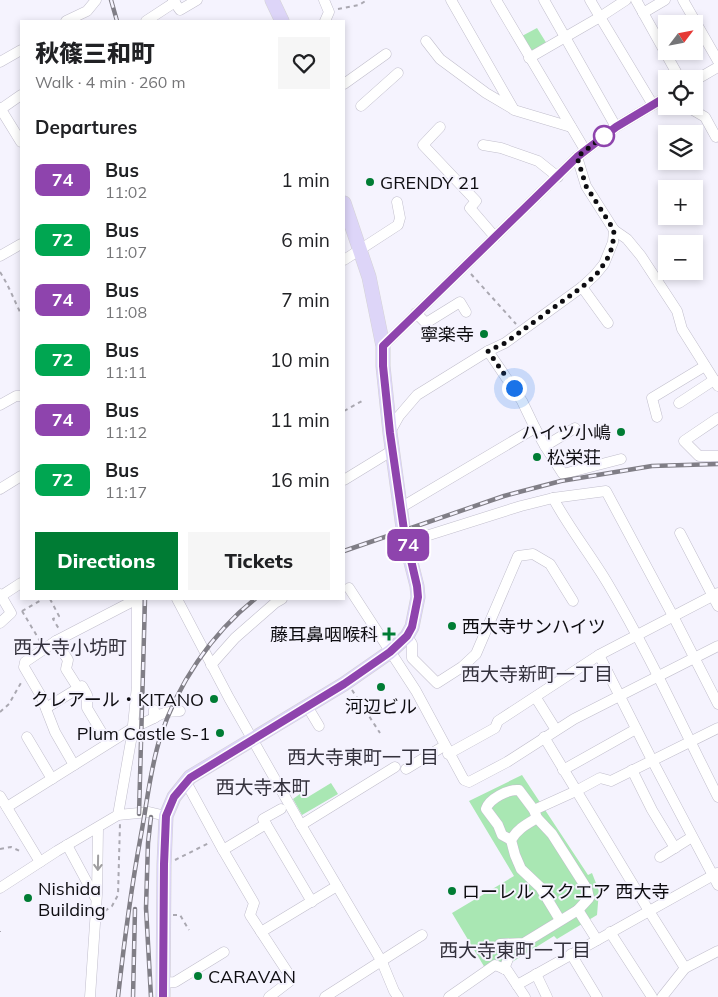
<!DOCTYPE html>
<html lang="en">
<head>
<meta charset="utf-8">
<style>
  :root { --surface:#fff; --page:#f6f6f6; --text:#202124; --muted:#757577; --accent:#007c34 }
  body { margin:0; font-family:Mulish,"Noto Sans JP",sans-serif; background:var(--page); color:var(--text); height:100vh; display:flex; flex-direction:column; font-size:19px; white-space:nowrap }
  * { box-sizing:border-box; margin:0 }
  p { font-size:16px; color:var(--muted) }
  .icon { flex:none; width:28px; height:28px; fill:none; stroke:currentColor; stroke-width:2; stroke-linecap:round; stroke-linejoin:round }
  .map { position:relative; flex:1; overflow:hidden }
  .sheet { position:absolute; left:20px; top:20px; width:325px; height:580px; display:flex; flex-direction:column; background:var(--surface); border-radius:0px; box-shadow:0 2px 8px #0003 }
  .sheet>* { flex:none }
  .badge { padding:0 10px; border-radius:8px; font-size:18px; line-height:32px }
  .needle { width:32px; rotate:58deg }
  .fabs { position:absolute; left:658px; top:15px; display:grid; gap:10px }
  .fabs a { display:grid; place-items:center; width:45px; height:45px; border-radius:0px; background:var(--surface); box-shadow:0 2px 8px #0003; font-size:25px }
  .you { position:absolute; width:25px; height:25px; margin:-12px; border:4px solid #fff; border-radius:50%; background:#1a73e8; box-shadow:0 0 0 8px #1a73e833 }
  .map>.badge { position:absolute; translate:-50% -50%; box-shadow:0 0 0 2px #fff }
  h2 { padding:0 15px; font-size:19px; line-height:45px }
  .round { display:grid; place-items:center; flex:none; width:52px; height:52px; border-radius:0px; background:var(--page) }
  .head { display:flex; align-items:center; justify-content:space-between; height:85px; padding:0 15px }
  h1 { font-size:24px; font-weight:800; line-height:38px }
  .primary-button { display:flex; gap:10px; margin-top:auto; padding:10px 15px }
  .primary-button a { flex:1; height:58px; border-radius:0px; background:var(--accent); color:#fff; font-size:20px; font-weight:800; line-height:58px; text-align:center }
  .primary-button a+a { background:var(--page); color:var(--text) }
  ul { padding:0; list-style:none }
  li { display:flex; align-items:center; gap:15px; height:60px; padding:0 15px }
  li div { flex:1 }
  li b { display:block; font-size:19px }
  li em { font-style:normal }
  li .badge { min-width:55px; font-weight:700; text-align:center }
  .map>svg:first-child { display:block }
  .green { fill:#a9e7b3 }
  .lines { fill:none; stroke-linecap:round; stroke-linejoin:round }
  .minor-casing { stroke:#c1becc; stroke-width:11 }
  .major-casing { stroke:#d4d3d4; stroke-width:15 }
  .path { stroke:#aaa8b1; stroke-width:2; stroke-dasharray:4 4; stroke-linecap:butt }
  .minor { stroke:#fff; stroke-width:10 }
  .major { stroke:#ddd5f8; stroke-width:14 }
  .rail-casing { stroke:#807e86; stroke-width:4.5 }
  .rail { stroke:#f5f3fe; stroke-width:2.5; stroke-dasharray:8; stroke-linecap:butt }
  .oneway { stroke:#9f9ea0 }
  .line-casing { stroke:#fff; stroke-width:11 }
  .line { stroke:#8e44ad; stroke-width:8 }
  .walk { stroke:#0e0d11; stroke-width:5; stroke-dasharray:0 9 }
  .stop-dot { fill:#fff; stroke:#8e44ad; stroke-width:2.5 }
  .poi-dot { fill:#007c34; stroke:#f5f3fe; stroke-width:2 }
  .labels { text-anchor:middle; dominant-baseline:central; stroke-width:4; stroke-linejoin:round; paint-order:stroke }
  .poi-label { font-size:18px; fill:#0e0d11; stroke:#f5f3fe; text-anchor:start }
  .neighbourhood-label { font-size:19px; fill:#34323d; stroke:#f5f3fe }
</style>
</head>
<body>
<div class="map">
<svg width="718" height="997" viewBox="0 0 718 997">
  <rect width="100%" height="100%" fill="#f5f3fe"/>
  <g class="green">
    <path d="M537 28 547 44 532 53 522 36Z"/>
    <path d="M522 775 588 875 592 873 599 891 597 915 557 939 554 936 509 964 485 968 452 913 514 876 469 801Z"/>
    <path d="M331 783 338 794 302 815 293 799 304 791 308 797Z"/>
  </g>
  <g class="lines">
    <defs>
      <g id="minor">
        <path d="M173 0 180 10 197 0"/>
        <path d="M324 0 329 12 325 21"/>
        <path d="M451 0 514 110 571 127"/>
        <path d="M496 0 585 150"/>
        <path d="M544 0 616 127"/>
        <path d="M590 0 600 17 626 0"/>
        <path d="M636 0 680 79"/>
        <path d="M683 0 718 61"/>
        <path d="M643 13 665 0"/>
        <path d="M66 21 87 11 96 0"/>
        <path d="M146 21 175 2"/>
        <path d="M426 41 440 59 486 93 513 109"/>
        <path d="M529 58 600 17 653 105"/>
        <path d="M0 62 21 50"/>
        <path d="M694 81 718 67"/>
        <path d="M344 84 386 54"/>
        <path d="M361 106 398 73"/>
        <path d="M686 106 705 117 716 137"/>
        <path d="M0 108 21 142"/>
        <path d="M1 109 21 95"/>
        <path d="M440 127 423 145 476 201 470 208 495 237"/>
        <path d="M483 145 501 148 538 161 558 177"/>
        <path d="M614 230 627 239 641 256 677 311 682 329 718 386"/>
        <path d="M0 256 21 244"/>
        <path d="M344 260 398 225 400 218 397 202"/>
        <path d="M582 287 608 323"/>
        <path d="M416 313 426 323 460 302 466 312"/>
        <path d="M383 346 577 157 616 127 666 97"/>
        <path d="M679 403 714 380"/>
        <path d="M0 405 16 396H21"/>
        <path d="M657 417 652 398 705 366"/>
        <path d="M718 418 684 441 699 456H718"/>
        <path d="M535 428 545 446 563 474 621 459"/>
        <path d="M390 432 399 416 417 395 488 351 505 343 582 287 595 275 604 264 613 242 614 230 586 186 577 157"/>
        <path d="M545 446 575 428"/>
        <path d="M344 480 393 450"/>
        <path d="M0 489 21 476"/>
        <path d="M553 498C569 528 591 555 608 584 649 653 682 726 718 797"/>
        <path d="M400 508 535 428 522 401 488 351"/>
        <path d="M680 533 718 606"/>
        <path d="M407 542 521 506 553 498 606 491 673 616 718 704"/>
        <path d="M349 588 416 691 464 780 469 782 507 762 574 719 718 646"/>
        <path d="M0 594 11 613 0 623"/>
        <path d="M1 596 21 583"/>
        <path d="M177 599 229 698 301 825 382 962 394 991 398 997"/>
        <path d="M407 636 412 644V658L437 683 462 667 476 654 518 556 533 554 550 564 573 601"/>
        <path d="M56 641 68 660 66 669 78 688"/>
        <path d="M599 655 652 760 718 885"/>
        <path d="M211 665 235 638 275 603 282 599"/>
        <path d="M536 698 556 730"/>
        <path d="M307 706 319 726"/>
        <path d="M46 708 82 686 87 695V708L108 743"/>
        <path d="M154 710V718C162 712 170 711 180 711"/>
        <path d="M27 737 52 779"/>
        <path d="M544 737 649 911 685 968"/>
        <path d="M448 754 495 728 498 721 599 655 718 593"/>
        <path d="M74 765 55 732 41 696 24 667 25 662 56 641 137 599"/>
        <path d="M406 769 444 746"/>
        <path d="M563 770 636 729"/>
        <path d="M632 770 652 810 675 848"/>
        <path d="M186 782 223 850 254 903 250 915 290 976V981L269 997"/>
        <path d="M0 796 40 862"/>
        <path d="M7 807 133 728 154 718"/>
        <path d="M281 809 263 819 312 902"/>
        <path d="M534 810 576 791 600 778 611 781 718 728"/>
        <path d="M118 815 132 735 137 686V599"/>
        <path d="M537 818C527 824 517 829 511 840L515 855 521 869 540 887 560 920"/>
        <path d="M301 825 395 767"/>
        <path d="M511 840 502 835 498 825 486 809C489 799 508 789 519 790L534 810 537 818 552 834 587 889 589 898 578 910"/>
        <path d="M67 845 95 897"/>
        <path d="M223 850 266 824"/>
        <path d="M660 857 692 837"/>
        <path d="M0 888 57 851 118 815 149 812 166 816"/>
        <path d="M261 932 337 886"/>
        <path d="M610 932 652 997"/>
        <path d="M571 954 597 997"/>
        <path d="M504 969 508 959 500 944 524 943 578 910 597 940"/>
        <path d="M536 974 547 997"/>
        <path d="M163 983 175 982 224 952"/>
        <path d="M517 985 717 873"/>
        <path d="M90 997 97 894 98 828"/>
        <path d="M325 997 422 935"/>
        <path d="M449 997 495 965 507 970 525 997"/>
        <path d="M662 997 685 968 718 951"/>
      </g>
      <g id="major">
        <path d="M272 0 282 21"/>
        <path d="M163 997 164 865 166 816 174 797 190 777 344 684 390 652 407 636 412 627 418 597 417 586 404 535 390 433 383 366V346L369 277 344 203"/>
      </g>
    </defs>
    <use href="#minor" class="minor-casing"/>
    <use href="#major" class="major-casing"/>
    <g class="path">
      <path d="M338 9 359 5 367 0"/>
      <path d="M0 272C9 286 14 300 21 314"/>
      <path d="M471 274 516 324"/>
      <path d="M344 411 362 401"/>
      <path d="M50 599 59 616 53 619 59 629"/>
      <path d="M22 611 40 641"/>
      <path d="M22 611 43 599"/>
      <path d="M352 690 380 733"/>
      <path d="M0 712 9 704 22 681"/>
      <path d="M0 849 11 847 22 852"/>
      <path d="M175 860 209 843"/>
      <path d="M105 911 112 906 118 895 120 823"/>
      <path d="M173 915H180L189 930"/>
      <path d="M0 931V932"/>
    </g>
    <use href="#minor" class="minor"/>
    <use href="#major" class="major"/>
    <defs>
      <g id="rail">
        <path d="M111 0 117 21"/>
        <path d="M344 551 504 496 561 481 652 466 718 464"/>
        <path d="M139 814 145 599"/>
        <path d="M151 817 148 843 146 908 151 997"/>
        <path d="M118 997C124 943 131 889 141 835 147 803 150 770 160 738 177 685 211 634 255 599"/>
        <path d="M133 997 135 909"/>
      </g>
    </defs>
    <use href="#rail" class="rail-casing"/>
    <use href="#rail" class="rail"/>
  </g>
  <defs><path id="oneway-shaft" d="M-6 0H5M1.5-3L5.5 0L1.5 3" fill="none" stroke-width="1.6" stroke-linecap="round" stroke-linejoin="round" transform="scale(1.25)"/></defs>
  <use class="oneway" href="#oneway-shaft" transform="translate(98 863) rotate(91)"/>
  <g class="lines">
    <defs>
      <path id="line" d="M163 997 164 864 166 816 174 797 190 778 344 684 390 652 407 636 412 627 418 597 417 586 404 530 390 433 383 366V346L577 157 616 127 666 97"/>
    </defs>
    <use href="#line" class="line-casing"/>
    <use href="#line" class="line"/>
    <path class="walk" d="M514 388 488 351 505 343 582 287 596 275 604 264 610 254 613 242 614 230 586 186 577 157 604 136"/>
  </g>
  <circle class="stop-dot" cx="604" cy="136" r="10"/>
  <g class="poi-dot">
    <circle cx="370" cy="182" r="5"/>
    <circle cx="484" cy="334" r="5"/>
    <circle cx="621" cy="432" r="5"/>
    <circle cx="537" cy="457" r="5"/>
    <circle cx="452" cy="626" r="5"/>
    <path d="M386.5 626.5h5v5h5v5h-5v5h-5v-5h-5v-5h5z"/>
    <circle cx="381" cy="687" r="5"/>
    <circle cx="214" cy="699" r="5"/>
    <circle cx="220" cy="733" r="5"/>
    <circle cx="452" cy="891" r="5"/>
    <circle cx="28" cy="898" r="5"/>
    <circle cx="198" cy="976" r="5"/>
  </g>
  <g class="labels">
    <g class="poi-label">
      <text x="380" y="182">GRENDY 21</text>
      <text x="474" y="334" text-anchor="end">寧楽寺</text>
      <text x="611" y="432" text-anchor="end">ハイツ小嶋</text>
      <text x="547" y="457">松栄荘</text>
      <text x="462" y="626">西大寺サンハイツ</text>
      <text x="378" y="634" text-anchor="end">藤耳鼻咽喉科</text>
      <text x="204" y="699" text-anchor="end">クレアール・KITANO</text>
      <text x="381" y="706" text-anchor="middle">河辺ビル</text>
      <text x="210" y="733" text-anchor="end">Plum Castle S-1</text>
      <text x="38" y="888">Nishida<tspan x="38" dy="21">Building</tspan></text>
      <text x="462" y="891">ローレル スクエア 西大寺</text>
      <text x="208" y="976">CARAVAN</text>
    </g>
    <g class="neighbourhood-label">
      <text x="70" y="647">西大寺小坊町</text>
      <text x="537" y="674">西大寺新町一丁目</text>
      <text x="363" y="757">西大寺東町一丁目</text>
      <text x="263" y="787">西大寺本町</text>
      <text x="515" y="950">西大寺東町一丁目</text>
    </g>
  </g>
</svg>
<div class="fabs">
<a><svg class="needle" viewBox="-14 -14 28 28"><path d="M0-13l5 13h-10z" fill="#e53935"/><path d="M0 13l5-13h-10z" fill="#757577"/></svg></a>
<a><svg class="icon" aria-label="locate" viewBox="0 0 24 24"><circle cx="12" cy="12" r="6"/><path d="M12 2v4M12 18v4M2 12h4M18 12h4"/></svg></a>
<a><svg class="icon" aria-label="layers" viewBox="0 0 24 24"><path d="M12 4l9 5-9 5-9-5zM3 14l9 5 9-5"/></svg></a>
<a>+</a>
<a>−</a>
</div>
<div class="you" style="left:514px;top:388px"></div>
<b class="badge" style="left:408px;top:545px;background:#8e44ad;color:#fff">74</b>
<section class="sheet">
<div class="head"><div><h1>秋篠三和町</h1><p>Walk · 4 min · 260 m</p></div><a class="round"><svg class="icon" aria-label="heart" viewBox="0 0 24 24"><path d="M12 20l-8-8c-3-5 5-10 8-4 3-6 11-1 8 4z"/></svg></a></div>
<h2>Departures</h2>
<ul>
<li><span class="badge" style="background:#8e44ad;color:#fff">74</span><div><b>Bus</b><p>11:02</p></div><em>1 min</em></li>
<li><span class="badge" style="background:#00a651;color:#fff">72</span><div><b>Bus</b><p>11:07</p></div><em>6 min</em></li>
<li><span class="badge" style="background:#8e44ad;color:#fff">74</span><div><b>Bus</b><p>11:08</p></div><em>7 min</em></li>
<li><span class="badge" style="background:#00a651;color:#fff">72</span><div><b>Bus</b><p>11:11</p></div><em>10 min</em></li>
<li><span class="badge" style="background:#8e44ad;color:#fff">74</span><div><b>Bus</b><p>11:12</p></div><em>11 min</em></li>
<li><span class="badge" style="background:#00a651;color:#fff">72</span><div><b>Bus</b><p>11:17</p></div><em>16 min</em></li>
</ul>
<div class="primary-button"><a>Directions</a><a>Tickets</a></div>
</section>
</div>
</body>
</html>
